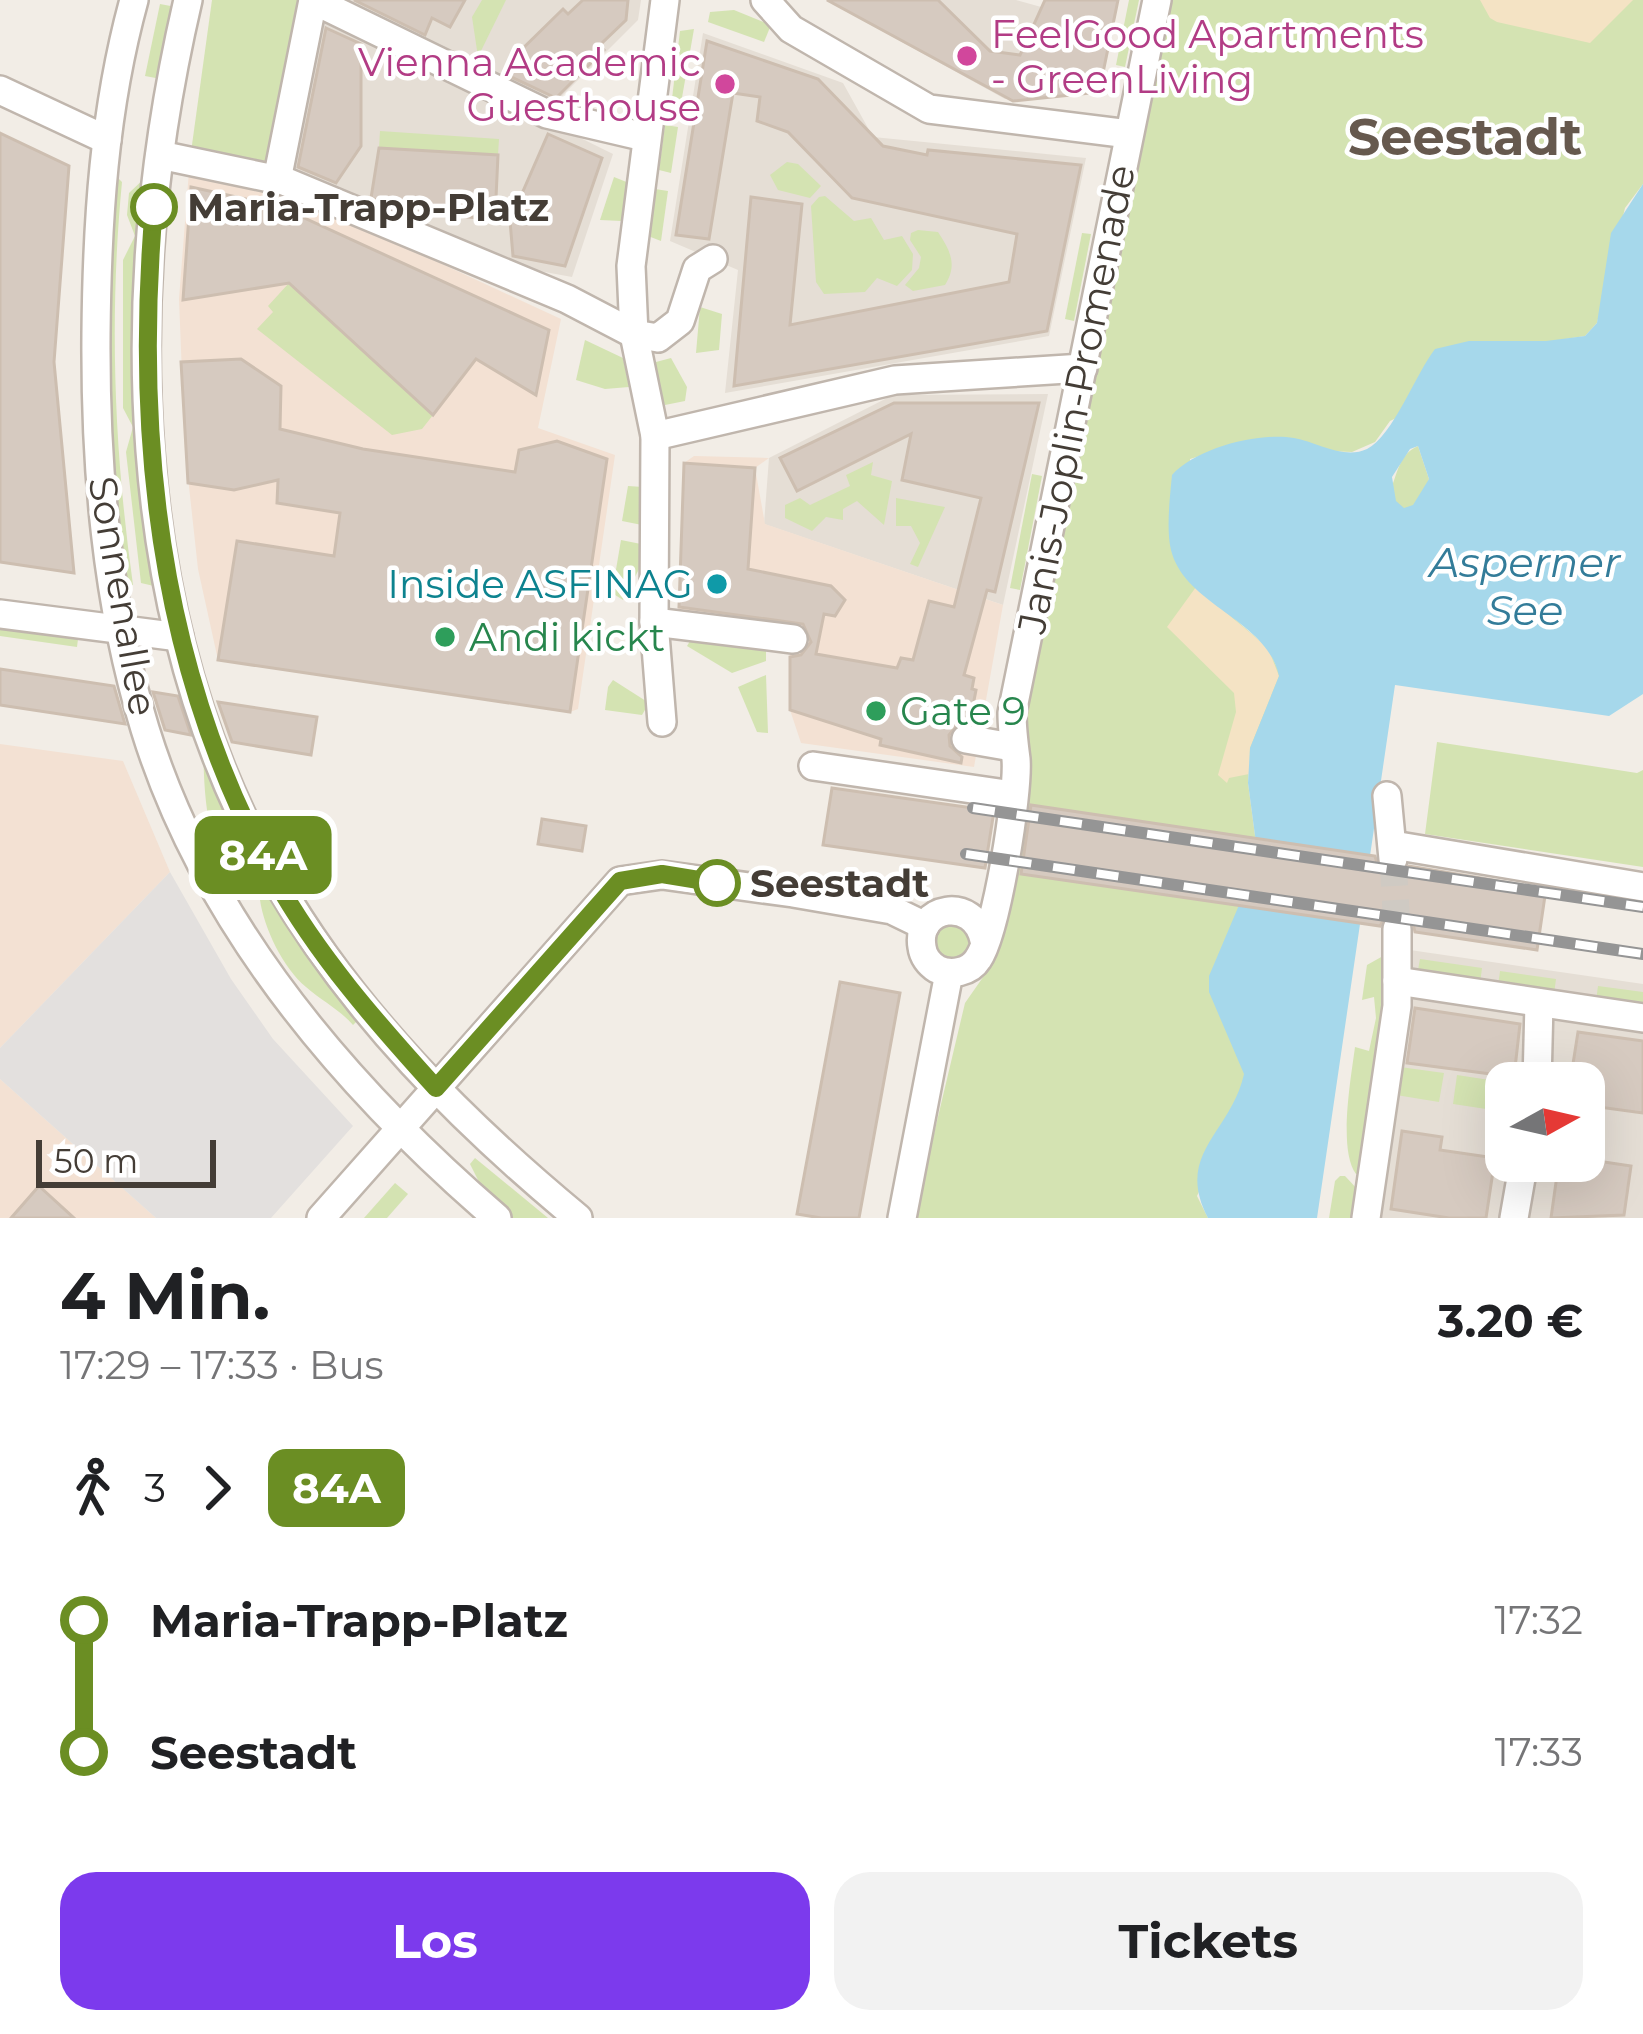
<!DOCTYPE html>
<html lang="de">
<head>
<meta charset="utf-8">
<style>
  :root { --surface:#fff; --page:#f2f2f2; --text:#202124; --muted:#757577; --accent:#7c3aed }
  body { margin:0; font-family:Montserrat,sans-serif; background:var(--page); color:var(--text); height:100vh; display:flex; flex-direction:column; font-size:45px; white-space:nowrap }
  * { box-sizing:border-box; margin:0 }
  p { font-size:39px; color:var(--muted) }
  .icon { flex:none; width:66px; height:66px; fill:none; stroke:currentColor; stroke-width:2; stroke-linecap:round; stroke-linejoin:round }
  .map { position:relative; height:1218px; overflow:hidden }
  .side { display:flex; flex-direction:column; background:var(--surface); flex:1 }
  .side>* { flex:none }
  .badge { padding:0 24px; border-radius:18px; font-size:42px; line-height:78px }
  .needle { width:78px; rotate:82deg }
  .tools { position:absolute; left:1485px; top:1062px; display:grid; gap:24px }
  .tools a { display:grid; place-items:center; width:120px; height:120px; border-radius:24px; background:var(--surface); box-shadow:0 12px 48px #0002; font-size:60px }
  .scale { position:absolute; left:36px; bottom:30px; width:180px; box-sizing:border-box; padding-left:12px; border:6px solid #443d36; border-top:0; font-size:33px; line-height:42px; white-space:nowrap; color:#443d36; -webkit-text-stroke:9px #fff; paint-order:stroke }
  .map>.badge { position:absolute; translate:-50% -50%; box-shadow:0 0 0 6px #fff }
  .legs { display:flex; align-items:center; gap:18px; height:132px; padding:0 60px; font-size:39px }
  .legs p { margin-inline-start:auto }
  .headline { display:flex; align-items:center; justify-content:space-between; height:204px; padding:0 60px }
  h1 { font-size:66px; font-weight:700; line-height:90px }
  .action { display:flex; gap:24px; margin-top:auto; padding:24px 60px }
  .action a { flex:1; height:138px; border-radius:36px; background:var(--accent); color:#fff; font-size:48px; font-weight:700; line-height:138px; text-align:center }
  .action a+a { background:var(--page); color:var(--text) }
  ul { padding:0 60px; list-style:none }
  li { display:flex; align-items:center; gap:42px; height:132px; font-size:45px }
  li i { display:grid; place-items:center; width:18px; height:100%; margin:0 15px; background:currentColor }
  li i::after { content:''; width:30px; height:30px; margin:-15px; border:9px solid; border-radius:50%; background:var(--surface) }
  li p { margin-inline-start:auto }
  li:first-child i { background:linear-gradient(#0000 50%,currentColor 0) }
  li:last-child i { background:linear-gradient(currentColor 50%,#0000 0) }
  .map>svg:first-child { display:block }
  .residential { fill:#e5ded5; fill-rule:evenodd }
  .commercial { fill:#f3e1d3 }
  .green { fill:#d4e3b2 }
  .sand { fill:#f4e3c4 }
  .parking { fill:#e3e0de }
  .water { fill:#a6d8eb; fill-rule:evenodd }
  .building { fill:#d6cac0; stroke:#cdbeb0; stroke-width:3 }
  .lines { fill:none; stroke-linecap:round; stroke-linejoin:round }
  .minor-tunnel { stroke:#cfcac3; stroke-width:27; stroke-dasharray:27 14; stroke-linecap:butt }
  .minor-casing { stroke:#c0b6ad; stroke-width:32 }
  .minor { stroke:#fff; stroke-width:27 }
  .rail-casing { stroke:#959595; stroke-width:12 }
  .rail { stroke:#fff; stroke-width:8; stroke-dasharray:22; stroke-linecap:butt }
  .line-1-casing { stroke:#fff; stroke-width:27 }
  .line-1 { stroke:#6b8e23; stroke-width:18 }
  .hotel-dot { fill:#d1479c; stroke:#fff; stroke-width:4.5 }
  .stop-1-dot { fill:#fff; stroke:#6b8e23; stroke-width:6 }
  .culture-dot { fill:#0f9aa8; stroke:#fff; stroke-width:4.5 }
  .leisure-dot { fill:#2e9e5b; stroke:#fff; stroke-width:4.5 }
  .labels { text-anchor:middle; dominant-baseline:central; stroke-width:9; stroke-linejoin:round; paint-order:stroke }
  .hotel-label { font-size:39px; fill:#b23c85; stroke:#fff; text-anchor:start }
  .stop-label { font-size:39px; font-weight:bold; fill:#443d36; stroke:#fff; text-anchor:start }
  .street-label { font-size:39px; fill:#443d36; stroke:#fff }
  .culture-label { font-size:39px; fill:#0d838f; stroke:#fff; text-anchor:end }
  .leisure-label { font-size:39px; fill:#27864d; stroke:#fff; text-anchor:start }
  .water-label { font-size:42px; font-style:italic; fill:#337c99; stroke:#fff }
  .district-label { font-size:51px; font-weight:bold; fill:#66594e; stroke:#fff }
</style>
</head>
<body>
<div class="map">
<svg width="1643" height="1218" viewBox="0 0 1643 1218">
  <rect width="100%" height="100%" fill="#f2ede6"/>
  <g class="residential">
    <path d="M332 0H641L638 20 555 103Z"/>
    <path d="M826 0H1016L1113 27 1099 92 1005 99Z"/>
    <path d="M315 7 613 154 572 277 512 266 285 173Z"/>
    <path d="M703 33 843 83 873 137 1086 158 1049 336 725 393 738 270 670 241Z"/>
    <path d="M1048 394 1003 605 764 524 769 458 893 395Z"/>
    <path d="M1410 950 1643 984V1218H1372ZM1506 1083H1584V1161H1506Z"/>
  </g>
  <g class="commercial">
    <path d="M189 171 282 190 561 319 538 428 615 455 578 709 570 712 218 660 198 569 185 450 179 299Z"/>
    <path d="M694 456 769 458 755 468 765 524 1003 605 974 767 801 743 790 710V649L715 619V614H707V618L678 615 684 463Z"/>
    <path d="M0 744 123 761 170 872 0 1048Z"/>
    <path d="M0 1079 156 1218H0Z"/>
  </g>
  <g class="green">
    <path d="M212 0H298L305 3 272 170 191 152Z"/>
    <path d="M482 0H506L478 57 472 17Z"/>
    <path d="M1129 0H1139L1125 67 1116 65Z"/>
    <path d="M1167 0H1643V184L1625 208 1597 323 1585 336 1559 340 1390 421 1375 442 1352 452 1229 447 1190 459 1189 579 1268 648 1285 685 1250 750 1248 783 1256 843 1254 1072 1197 1196 1208 1218H914L965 1003 995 960 1000 941 1030 748 1021 723Z"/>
    <path d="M160 4 176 7 161 79 145 76Z"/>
    <path d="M734 10 771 25 764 42 708 22 710 12Z"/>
    <path d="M694 29 680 109 671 107 680 31Z"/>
    <path d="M665 125 678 127 671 173 659 170Z"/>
    <path d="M380 131 499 139 498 155 379 148Z"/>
    <path d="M787 162 798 164 821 186 810 198 778 190 770 175Z"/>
    <path d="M147 176 160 591H155L154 586 141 583 126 452 133 427 123 408V260L135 236 127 215 129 193Z"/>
    <path d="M614 177 629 183 622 221 600 220Z"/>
    <path d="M119 179 122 182C109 317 114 450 133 585L126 586 113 495 106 391 114 180Z"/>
    <path d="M655 189 668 191 661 241 648 236Z"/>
    <path d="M825 196 854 221 871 218 884 240 902 236 913 254 912 270 897 286 877 278 865 292 824 294 816 282 811 206 819 197Z"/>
    <path d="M918 230 938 232C950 250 958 265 945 285L913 291 905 285 919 268 921 257 910 240 911 233Z"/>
    <path d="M1082 233 1091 234 1074 321 1065 319Z"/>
    <path d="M289 283 433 415 422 429 392 435 257 329 273 312 268 306Z"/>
    <path d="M700 307 722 314 719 350 696 353Z"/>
    <path d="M585 340 623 358 629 387 605 389 576 380Z"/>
    <path d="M671 358 687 387 685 401 665 405 652 375 656 362Z"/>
    <path d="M1418 446 1429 479 1418 519 1386 499C1397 482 1396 455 1418 446Z"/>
    <path d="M873 462 871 475 892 481 884 525 857 501 843 509V520L826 517 812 531 785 518V505L800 498 810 505 850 486 846 475Z"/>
    <path d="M1032 474 1042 476 1020 590 1010 588Z"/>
    <path d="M628 486 643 487 642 525 622 521Z"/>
    <path d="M896 498 945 507 918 567 910 564 920 543 911 526H896Z"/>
    <path d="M621 540 651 546 623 600 612 593Z"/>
    <path d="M0 627 78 639 77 647 0 636Z"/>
    <path d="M693 636 766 647V661L732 673 687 646Z"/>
    <path d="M766 675 768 733 757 732 738 687Z"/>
    <path d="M613 680 649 703 642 715 605 710 608 687Z"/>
    <path d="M1437 742 1637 773 1643 770V867L1425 834Z"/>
    <path d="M203 748 359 1019 353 1025C339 1009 322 1001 306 987 283 968 264 928 260 900 205 863 205 807 203 748Z"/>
    <circle cx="952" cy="942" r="18"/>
    <path d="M1383 956 1388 991 1381 994 1385 1021 1376 1053 1382 1056 1361 1174H1356C1338 1150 1351 1078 1355 1047L1369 1051 1376 1018 1374 997 1362 1000 1367 965Z"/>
    <path d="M1420 959 1482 968 1479 991 1416 981Z"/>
    <path d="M1500 971 1556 979 1553 1002 1497 994Z"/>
    <path d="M1598 986 1643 992V1015L1595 1008Z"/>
    <path d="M1400 1067 1444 1073 1439 1102 1396 1095Z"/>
    <path d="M1457 1075 1509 1083H1506V1112L1453 1104Z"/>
    <path d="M475 1158 548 1218H510L484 1192 470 1164Z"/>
    <path d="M1340 1176H1345L1359 1191 1355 1218H1329L1335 1181Z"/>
    <path d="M395 1183 408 1194 387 1218H364Z"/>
  </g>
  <g class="sand">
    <path d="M1480 0H1633L1590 43 1497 22 1490 18Z"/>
    <path d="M1196 587 1268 648 1279 676 1250 748 1249 774 1229 778 1227 783 1218 775 1236 712 1234 693 1167 627Z"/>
  </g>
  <path class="parking" d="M170 872 231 979 273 1039 353 1126 271 1218H156L0 1079V1048Z"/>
  <path class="water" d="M1643 184V694L1609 716 1395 685 1317 1218H1208C1174 1153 1231 1133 1244 1074L1209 992V976L1253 872 1256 843 1248 783 1250 748 1279 676C1267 619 1185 606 1171 550 1166 529 1170 496 1172 475 1197 448 1258 432 1294 438 1317 442 1344 460 1367 449 1393 436 1416 373 1435 349L1469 341H1546L1585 336 1597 323 1611 233ZM1418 446 1429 479 1413 505 1404 508 1396 501 1392 477 1410 449Z"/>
  <g class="building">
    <path d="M354 0H465L450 27 432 18 425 35Z"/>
    <path d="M583 0H628L626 20 600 45 604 50 556 98 507 75 520 63 514 57 563 9 568 14Z"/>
    <path d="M827 0H938L990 51 1020 55 1045 0H1118L1099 92 1013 101Z"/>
    <path d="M326 28 361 44V146L336 183 298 167Z"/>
    <path d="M707 41 818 79 883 146 927 155 928 150 1081 165 1047 331 734 386 751 197 802 204 790 325 1009 282 1017 234 852 198 788 132 757 121 760 97 733 93 709 239 676 235Z"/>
    <path d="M0 133 69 166 54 362 74 573 0 562Z"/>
    <path d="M548 134 602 158 565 266 513 256 510 221Z"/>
    <path d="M379 148 498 155 495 219 408 213 371 198Z"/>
    <path d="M191 187 278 206 549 330 536 395 476 359 433 415 289 283 183 300Z"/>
    <path d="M241 359 281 386 280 429 363 449 515 472 519 450 557 441 607 459 570 712 218 660 237 541 334 556 340 513 277 503 278 480 234 490 188 483 181 362Z"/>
    <path d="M894 403H1039L995 592 987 590 964 675 974 678 972 689 976 690 970 721 959 723 949 735 950 746 962 757 961 763 880 745 881 739 790 710V657L801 655 811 642 803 624 679 607 684 463 755 468 748 569 831 586 845 600 835 616 824 614 816 654 897 668 901 658 913 660 929 601 954 607 981 498 902 480 911 434 797 491 780 458Z"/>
    <path d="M0 669 114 686 125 724 0 705Z"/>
    <path d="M153 692 178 696 191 735 165 730Z"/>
    <path d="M218 702 317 717 311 755 232 742Z"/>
    <path d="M832 788 994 811 985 868 823 845Z"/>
    <path d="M1031 805 1375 856 1379 870 1394 877 1409 866 1546 889 1537 950 1415 932 1412 919 1398 911 1387 914 1380 926 1021 874Z"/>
    <path d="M542 819 586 826 582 851 538 844Z"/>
    <path d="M840 982 900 993 859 1218H821L797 1214Z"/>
    <path d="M1415 1008 1520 1024 1514 1077 1407 1063Z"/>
    <path d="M1578 1032 1643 1041V1113L1584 1105V1083H1570Z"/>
    <path d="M1402 1131 1442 1137 1440 1150 1495 1158 1486 1218H1449L1391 1209Z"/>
    <path d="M1584 1159 1631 1166 1624 1215 1551 1218 1559 1161Z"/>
    <path d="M39 1186 74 1218H11Z"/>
  </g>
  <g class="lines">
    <path class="minor-tunnel" d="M1393 859 1397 929"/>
    <defs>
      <g id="minor">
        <path d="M134 0C104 109 97 221 96 334 95 467 106 602 145 729 205 924 346 1088 497 1218"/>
        <path d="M188 0C121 287 124 621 277 882 353 1013 462 1122 578 1218"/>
        <path d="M313 0 547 114 645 137"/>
        <path d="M765 0 791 29 929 109 1129 134"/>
        <path d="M0 90 107 140"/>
        <path d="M160 155 284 181 567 299 634 334 658 338 680 321 697 269 713 259"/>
        <path d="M277 180 313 0"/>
        <path d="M655 436 895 380 1083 368"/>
        <path d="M0 614 179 637"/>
        <path d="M654 622 793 639"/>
        <path d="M662 722 654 622 655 436 634 334 631 266 665 0"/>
        <path d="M966 739 1012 747"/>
        <path d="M813 766 1013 795"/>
        <path d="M1387 796 1393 859"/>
        <path d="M1393 845 1643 887"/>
        <path d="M984 940C974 895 915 906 922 947 923 956 929 964 937 969 951 976 970 972 978 959 996 934 1019 792 1016 759 1014 744 1012 729 1012 713L1157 0"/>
        <path d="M1397 981 1643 1018"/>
        <path d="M1537 1083 1539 1003"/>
        <path d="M321 1218 620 881 662 875 793 893 892 910 925 926"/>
        <path d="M902 1218 949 973"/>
        <path d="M1366 1218 1397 1006V929"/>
        <path d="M1514 1218 1524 1161"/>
      </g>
    </defs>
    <use href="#minor" class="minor-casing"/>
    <use href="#minor" class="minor"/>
    <defs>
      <g id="rail">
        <path d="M973 808 1643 907"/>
        <path d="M966 854 1643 954"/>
      </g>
    </defs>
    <use href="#rail" class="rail-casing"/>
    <use href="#rail" class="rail"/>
  </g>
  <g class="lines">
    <defs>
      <path id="line-1" d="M154 207C134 438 160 674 275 879 318 956 377 1023 436 1088L620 881 662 874 717 883"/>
    </defs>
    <use href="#line-1" class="line-1-casing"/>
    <use href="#line-1" class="line-1"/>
  </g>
  <g class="hotel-dot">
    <circle cx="967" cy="56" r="12"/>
    <circle cx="725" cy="84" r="12"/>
  </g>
  <g class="stop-1-dot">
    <circle cx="154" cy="207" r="21"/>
    <circle cx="717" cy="883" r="21"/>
  </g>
  <circle class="culture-dot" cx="717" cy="584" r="12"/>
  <g class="leisure-dot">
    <circle cx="445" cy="637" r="12"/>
    <circle cx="876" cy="711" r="12"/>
  </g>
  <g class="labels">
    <g class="hotel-label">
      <text x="991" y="34">FeelGood Apartments<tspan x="991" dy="45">- GreenLiving</tspan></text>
      <text x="701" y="62" text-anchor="end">Vienna Academic<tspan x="701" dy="45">Guesthouse</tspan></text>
    </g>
    <g class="stop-label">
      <text x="187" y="207">Maria-Trapp-Platz</text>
      <text x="750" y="883">Seestadt</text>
    </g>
    <g class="street-label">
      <text transform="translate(1076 399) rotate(-79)">Janis-Joplin-Promenade</text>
      <text transform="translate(123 596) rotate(80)">Sonnenallee</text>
    </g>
    <g class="culture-label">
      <text x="693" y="584">Inside ASFINAG</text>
    </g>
    <g class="leisure-label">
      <text x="469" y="637">Andi kickt</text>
      <text x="900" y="711">Gate 9</text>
    </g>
    <g class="water-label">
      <text x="1525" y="562">Asperner<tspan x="1525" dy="48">See</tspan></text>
    </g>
    <g class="district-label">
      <text x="1465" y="137">Seestadt</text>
    </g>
  </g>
</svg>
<div class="tools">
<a><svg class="needle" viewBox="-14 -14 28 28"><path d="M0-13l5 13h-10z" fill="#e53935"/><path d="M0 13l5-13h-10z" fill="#757577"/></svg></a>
</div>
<div class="scale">50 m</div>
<b class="badge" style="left:263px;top:855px;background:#6b8e23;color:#fff">84A</b>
</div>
<section class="side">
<div class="headline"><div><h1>4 Min.</h1><p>17:29 – 17:33 · Bus</p></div><b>3.20 €</b></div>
<div class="legs"><svg class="icon" aria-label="walk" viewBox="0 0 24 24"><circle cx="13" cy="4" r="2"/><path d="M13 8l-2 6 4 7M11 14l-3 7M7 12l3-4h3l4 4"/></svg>3<svg class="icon" aria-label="forward" viewBox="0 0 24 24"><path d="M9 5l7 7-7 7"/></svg><b class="badge" style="background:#6b8e23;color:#fff">84A</b></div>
<ul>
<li><i style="color:#6b8e23"></i><b>Maria-Trapp-Platz</b><p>17:32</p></li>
<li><i style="color:#6b8e23"></i><b>Seestadt</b><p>17:33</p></li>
</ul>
<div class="action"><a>Los</a><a>Tickets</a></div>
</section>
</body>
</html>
